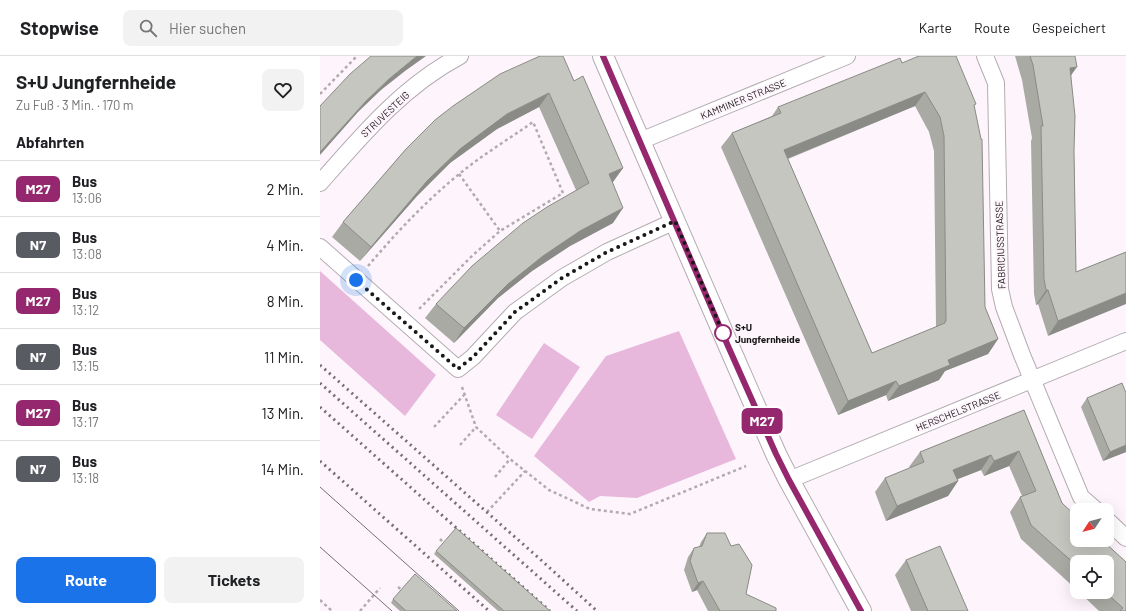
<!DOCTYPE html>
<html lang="de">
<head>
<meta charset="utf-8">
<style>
  :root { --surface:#fff; --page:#f2f2f2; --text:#202124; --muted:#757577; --line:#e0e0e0; --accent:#1a73e8 }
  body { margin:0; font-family:Barlow,sans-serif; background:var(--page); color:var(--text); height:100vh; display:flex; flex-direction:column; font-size:15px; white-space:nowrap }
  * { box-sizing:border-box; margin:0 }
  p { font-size:13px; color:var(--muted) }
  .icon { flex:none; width:22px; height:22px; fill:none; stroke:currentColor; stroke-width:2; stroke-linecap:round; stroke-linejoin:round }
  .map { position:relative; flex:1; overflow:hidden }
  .sheet { display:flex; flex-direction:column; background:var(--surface); width:320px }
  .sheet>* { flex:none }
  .badge { padding:0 8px; border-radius:6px; font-size:14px; line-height:26px }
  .needle { width:26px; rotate:234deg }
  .controls { position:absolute; left:750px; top:447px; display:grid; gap:8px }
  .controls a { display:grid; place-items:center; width:44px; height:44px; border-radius:8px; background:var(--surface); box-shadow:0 4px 16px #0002; font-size:20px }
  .you { position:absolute; width:20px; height:20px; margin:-10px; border:3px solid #fff; border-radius:50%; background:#1a73e8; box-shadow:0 0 0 6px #1a73e833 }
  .map>.badge { position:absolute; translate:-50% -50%; box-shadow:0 0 0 2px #fff }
  h2 { padding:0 16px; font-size:15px; line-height:36px }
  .round { display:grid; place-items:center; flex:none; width:42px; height:42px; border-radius:8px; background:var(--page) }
  .overview { display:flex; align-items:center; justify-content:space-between; height:68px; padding:0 16px }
  h1 { font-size:19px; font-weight:700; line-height:30px }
  .cta { display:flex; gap:8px; margin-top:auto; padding:8px 16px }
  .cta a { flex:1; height:46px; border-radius:8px; background:var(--accent); color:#fff; font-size:16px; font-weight:700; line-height:46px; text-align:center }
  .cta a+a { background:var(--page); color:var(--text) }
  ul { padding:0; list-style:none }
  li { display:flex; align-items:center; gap:12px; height:56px; padding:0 16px; border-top:1px solid var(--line) }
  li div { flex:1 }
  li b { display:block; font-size:15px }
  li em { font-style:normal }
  li .badge { min-width:44px; font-weight:700; text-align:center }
  header { display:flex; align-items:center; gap:24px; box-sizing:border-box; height:56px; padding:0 20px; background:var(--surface); border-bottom:1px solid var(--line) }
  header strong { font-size:19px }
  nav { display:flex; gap:22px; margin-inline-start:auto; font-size:14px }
  .search { width:280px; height:36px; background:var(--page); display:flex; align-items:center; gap:10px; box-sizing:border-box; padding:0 14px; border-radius:8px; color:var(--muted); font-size:15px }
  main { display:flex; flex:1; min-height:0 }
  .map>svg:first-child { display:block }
  .green { fill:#e8b8dc }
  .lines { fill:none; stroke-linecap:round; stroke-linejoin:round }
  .minor-casing { stroke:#b3acb1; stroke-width:18 }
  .tertiary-casing { stroke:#b3acb1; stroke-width:22 }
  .path { stroke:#b1abaf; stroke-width:2.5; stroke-dasharray:3 3; stroke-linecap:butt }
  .minor { stroke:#fff; stroke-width:16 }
  .tertiary { stroke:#fff; stroke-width:20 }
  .tram { stroke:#736f72; stroke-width:1 }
  .rail { stroke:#736f72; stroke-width:3; stroke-dasharray:2 4; stroke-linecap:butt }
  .wall { fill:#a9aaa4; fill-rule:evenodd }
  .shaded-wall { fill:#8a8b86 }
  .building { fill:#c5c6bf; stroke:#8a8b86; fill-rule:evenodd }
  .line-casing { stroke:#fff; stroke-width:9 }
  .line { stroke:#95276e; stroke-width:6 }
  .walk { stroke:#191718; stroke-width:4; stroke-dasharray:0 7.2 }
  .stop-dot { fill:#fff; stroke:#95276e; stroke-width:2 }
  .labels { text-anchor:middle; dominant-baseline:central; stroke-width:4; stroke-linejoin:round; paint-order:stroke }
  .street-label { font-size:10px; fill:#191718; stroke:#fdf5fb }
  .stop-label { font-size:10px; font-weight:bold; fill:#191718; stroke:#fdf5fb; text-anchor:start }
</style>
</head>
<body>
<header>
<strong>Stopwise</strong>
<div class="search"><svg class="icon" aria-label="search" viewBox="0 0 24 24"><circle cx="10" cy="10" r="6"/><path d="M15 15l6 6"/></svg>Hier suchen</div>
<nav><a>Karte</a><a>Route</a><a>Gespeichert</a></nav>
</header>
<main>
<section class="sheet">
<div class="overview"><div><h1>S+U Jungfernheide</h1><p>Zu Fuß · 3 Min. · 170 m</p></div><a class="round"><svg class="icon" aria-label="heart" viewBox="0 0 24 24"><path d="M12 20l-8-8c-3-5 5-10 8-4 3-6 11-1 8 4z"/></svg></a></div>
<h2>Abfahrten</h2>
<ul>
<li><span class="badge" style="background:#95276e;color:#fff">M27</span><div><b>Bus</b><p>13:06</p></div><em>2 Min.</em></li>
<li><span class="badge" style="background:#595b62;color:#fff">N7</span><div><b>Bus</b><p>13:08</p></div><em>4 Min.</em></li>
<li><span class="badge" style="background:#95276e;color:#fff">M27</span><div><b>Bus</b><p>13:12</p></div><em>8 Min.</em></li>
<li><span class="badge" style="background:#595b62;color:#fff">N7</span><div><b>Bus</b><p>13:15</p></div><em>11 Min.</em></li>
<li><span class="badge" style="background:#95276e;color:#fff">M27</span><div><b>Bus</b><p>13:17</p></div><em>13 Min.</em></li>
<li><span class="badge" style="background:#595b62;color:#fff">N7</span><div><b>Bus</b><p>13:18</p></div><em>14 Min.</em></li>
</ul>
<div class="cta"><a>Route</a><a>Tickets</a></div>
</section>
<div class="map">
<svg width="806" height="555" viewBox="0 0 806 555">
  <rect width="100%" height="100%" fill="#fdf5fb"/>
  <g class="green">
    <path d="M0 215 116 319 85 360 0 284Z"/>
    <path d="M359 275 416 403 317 442 280 440 269 446 214 400 286 300Z"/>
    <path d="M224 287 260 311 212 383 176 359Z"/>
  </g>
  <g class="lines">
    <defs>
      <g id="minor">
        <path d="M665 0 676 27 680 233 684 251 702 299 761 441 776 454"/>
        <path d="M320 85 527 0"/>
        <path d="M0 127C42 79 83 30 140 0"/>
        <path d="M0 191 138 313 153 301 195 256 242 222 287 196 355 165"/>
        <path d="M469 424 806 285"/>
        <path d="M787 464 806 482"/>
      </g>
      <path id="tertiary" d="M283 0 414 302 456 398 469 424 541 555"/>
    </defs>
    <use href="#minor" class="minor-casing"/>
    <use href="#tertiary" class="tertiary-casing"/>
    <g class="path">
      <path d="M0 38 37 0"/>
      <path d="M139 118 180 175"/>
      <path d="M48 210C76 177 105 146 138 119 162 99 189 83 213 66L243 137 180 175 153 199 99 253"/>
      <path d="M142 331 156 371 190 403 229 434 270 453 310 458 426 410"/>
      <path d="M114 371 144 339"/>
      <path d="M140 389 156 371"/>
      <path d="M175 421 190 403"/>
      <path d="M167 456 205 415"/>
      <path d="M120 483 125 488"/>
      <path d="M78 531 82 534"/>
      <path d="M0 544 12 555"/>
      <path d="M40 555 60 532"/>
    </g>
    <use href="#minor" class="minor"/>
    <use href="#tertiary" class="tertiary"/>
    <g class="tram">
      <path d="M0 431 139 555"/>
      <path d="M0 491 72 555"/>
    </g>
    <g class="rail">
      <path d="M0 309 221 504 277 555"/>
      <path d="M0 327 257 555"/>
      <path d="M0 351 230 555"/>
      <path d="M0 405 169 555"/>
    </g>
  </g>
  <g class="wall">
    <path d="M695 0H755L751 20 754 95 756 216 806 196 728 280 718 248 716 249 714 238 711 85 712 82 702 24Z"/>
    <path d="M582 7 654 50 665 251 678 283 668 298 625 315 619 324 568 345 566 339 518 359 401 91 412 77 452 60 458 51ZM595 50 609 76 614 95 616 271 552 297 468 103Z"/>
    <path d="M254 25 303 112 292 127 293 167 250 190 212 215 178 242 134 287 105 262 116 248 256 134 219 51 177 73 130 107 97 140 40 205 12 181 23 166 86 93Z"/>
    <path d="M767 342 806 396 783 405 761 351Z"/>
    <path d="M704 354 742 447 806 555H779L759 536H787L757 506V534L701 483 690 456 700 441 702 440 689 410 664 420 661 414 637 423 638 425 628 440 566 465 555 436 565 422 590 412 589 411 600 396Z"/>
    <path d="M387 477 426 538 456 555H388L377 534 372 536 364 514 368 501 374 492 379 491 381 486Z"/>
    <path d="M116 495 230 555H178L114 498Z"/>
    <path d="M586 504 648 555H591L575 519Z"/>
    <path d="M73 543 137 555H80L71 547Z"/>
  </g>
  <g class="shaded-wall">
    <path d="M97 0H106L85 15 61 34 38 56 0 99V96L46 45 69 23Z"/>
    <path d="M757 11 747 25 750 12Z"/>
    <path d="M605 36 595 50 454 108 464 94Z"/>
    <path d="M229 37 219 51 177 73 130 107 97 140 40 205 51 191 107 125 140 93 187 58Z"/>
    <path d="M303 112 293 126 278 133 289 118Z"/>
    <path d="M303 152 293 167 250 190 212 215 178 242 134 287 144 272 188 228 223 200 260 175Z"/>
    <path d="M726 234H728L718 248 716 249Z"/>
    <path d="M806 237V248L728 280 738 265Z"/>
    <path d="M678 283 668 298 625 315 619 324 568 345 579 330 628 304Z"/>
    <path d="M576 325 566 339 518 359 528 345Z"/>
    <path d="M806 389V396L783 405 790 396Z"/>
    <path d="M699 395 689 410 664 420 674 405Z"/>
    <path d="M671 399 661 414 623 429 633 414Z"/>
    <path d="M638 425 628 440 566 465 577 450Z"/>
    <path d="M383 525 377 534 372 536 378 527Z"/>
  </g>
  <g class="building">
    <path d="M51 0H97L69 23 46 45 0 96V50L30 18Z"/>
    <path d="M220 0H243L254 25 263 20 303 112 289 118 303 152 260 175 223 200 188 228 144 272 116 248 152 210 203 167 227 151 269 127 229 37 187 58 140 93 107 125 51 191 23 166 86 93 115 64 133 50 180 18Z"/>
    <path d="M599 0H636L656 48 654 49 661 83H662L665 251 678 283 628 304 630 309 579 330 576 325 528 345 412 77 461 57 458 51 580 2 582 7ZM605 36 620 61 624 80 626 265H625V267L552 297 464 94Z"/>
    <path d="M710 0H755L757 11 750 12 755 60 754 95 756 216 806 196V237L738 265 728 234H726L724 223 721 70H723L713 9Z"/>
    <path d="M802 327 806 337V389L790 396 767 342Z"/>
    <path d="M704 354 742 447 757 461V484H782L806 506V555H800L803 552 785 536H787V506H757V510L711 469 700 441 716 435 699 395 674 405 671 399 633 414 638 425 577 450 565 422 604 406 600 396Z"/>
    <path d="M136 472 230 555H184L116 495Z"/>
    <path d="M387 477H405L411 490 419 488 432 509 426 538 456 552V555H400L383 525 378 527 370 505 374 492 382 490Z"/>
    <path d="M620 490 648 555H608L586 504Z"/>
    <path d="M95 518 137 555H86L73 543Z"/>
  </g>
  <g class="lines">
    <defs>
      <path id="line" d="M283 0 408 290 456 398 469 424 541 555"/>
    </defs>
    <use href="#line" class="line-casing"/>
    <use href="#line" class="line"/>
    <path class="walk" d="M36 224 138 313 153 301 195 256 242 222 287 196 355 165 403 277"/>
  </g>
  <circle class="stop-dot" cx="403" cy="277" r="8"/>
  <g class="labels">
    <g class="street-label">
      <text transform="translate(423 43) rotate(-22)">KAMMINER STRASSE</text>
      <text transform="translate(65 58) rotate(-43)">STRUVESTEIG</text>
      <text transform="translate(680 189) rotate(-92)">FABRICIUSSTRASSE</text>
      <text transform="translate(638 355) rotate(-22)">HERSCHELSTRASSE</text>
    </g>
    <g class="stop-label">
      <text x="415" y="271">S+U<tspan x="415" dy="12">Jungfernheide</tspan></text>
    </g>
  </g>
</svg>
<div class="controls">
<a><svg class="needle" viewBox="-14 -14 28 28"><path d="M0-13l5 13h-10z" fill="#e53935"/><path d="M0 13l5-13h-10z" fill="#757577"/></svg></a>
<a><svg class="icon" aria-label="locate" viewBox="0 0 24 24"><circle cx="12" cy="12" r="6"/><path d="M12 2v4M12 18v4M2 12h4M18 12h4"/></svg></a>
</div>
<div class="you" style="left:36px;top:224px"></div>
<b class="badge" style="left:442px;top:365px;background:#95276e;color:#fff">M27</b>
</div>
</main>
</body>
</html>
